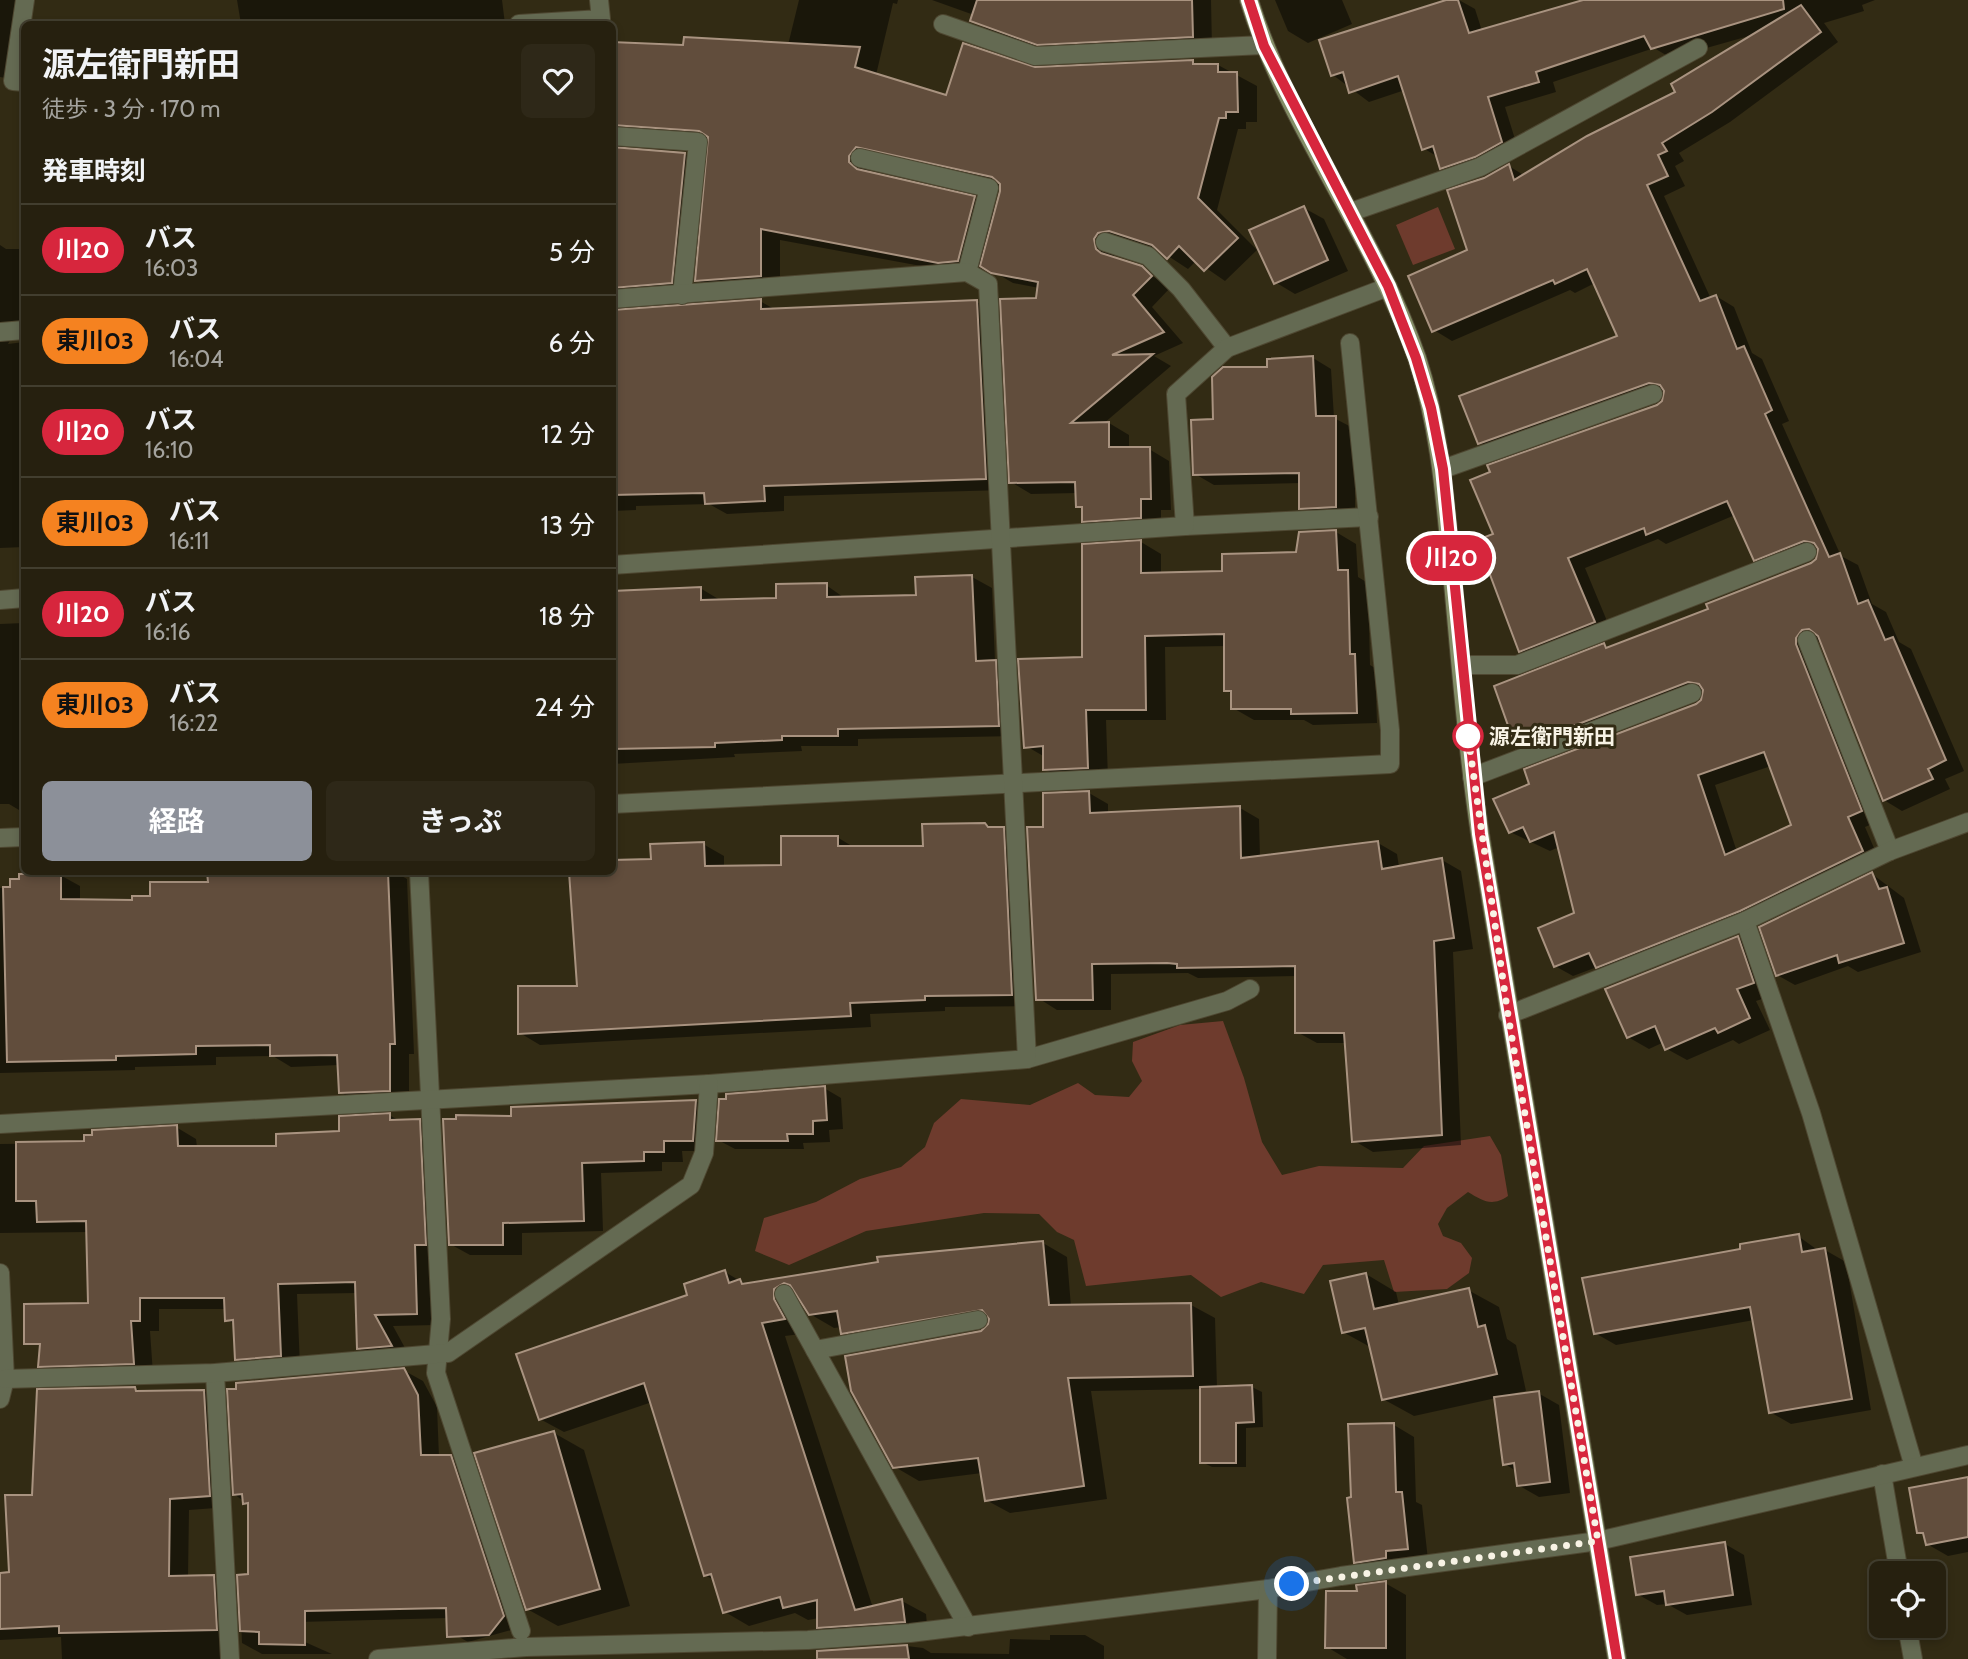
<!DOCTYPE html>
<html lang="ja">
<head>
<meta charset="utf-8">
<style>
  :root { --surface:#26200f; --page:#2e2818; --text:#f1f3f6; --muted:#a4a39e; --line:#423e2f; --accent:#8c9099 }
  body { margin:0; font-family:Cabin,"Noto Sans JP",sans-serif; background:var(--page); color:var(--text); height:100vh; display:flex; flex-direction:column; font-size:26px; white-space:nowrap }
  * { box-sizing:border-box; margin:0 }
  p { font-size:23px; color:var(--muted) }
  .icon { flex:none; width:38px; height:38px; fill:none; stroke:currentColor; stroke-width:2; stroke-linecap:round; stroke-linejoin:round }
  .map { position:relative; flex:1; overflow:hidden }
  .side { position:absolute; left:21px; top:21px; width:595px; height:854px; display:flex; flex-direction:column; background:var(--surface); border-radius:10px; box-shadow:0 4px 10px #0003,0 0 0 2px var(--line) }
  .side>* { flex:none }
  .badge { padding:0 14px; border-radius:23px; font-size:24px; line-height:46px }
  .tools { position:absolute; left:1869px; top:1561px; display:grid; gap:14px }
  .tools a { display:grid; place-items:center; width:77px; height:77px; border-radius:10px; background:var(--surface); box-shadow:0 4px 10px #0003,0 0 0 2px var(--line); font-size:35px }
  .you { position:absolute; width:35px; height:35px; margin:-18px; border:5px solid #fff; border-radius:50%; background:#1a73e8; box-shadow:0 0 0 10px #1a73e833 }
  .map>.badge { position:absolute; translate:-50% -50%; box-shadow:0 0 0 4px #fff }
  h2 { padding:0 21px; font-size:26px; line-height:63px }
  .round { display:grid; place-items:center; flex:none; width:74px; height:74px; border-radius:10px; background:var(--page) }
  .headline { display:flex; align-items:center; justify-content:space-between; height:119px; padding:0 21px }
  h1 { font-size:33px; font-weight:700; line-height:52px }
  .primary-button { display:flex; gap:14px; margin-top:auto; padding:14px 21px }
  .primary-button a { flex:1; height:80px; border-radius:10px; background:var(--accent); color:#fff; font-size:28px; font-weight:700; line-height:80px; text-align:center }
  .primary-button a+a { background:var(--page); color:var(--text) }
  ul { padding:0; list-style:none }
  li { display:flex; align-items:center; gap:21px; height:91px; padding:0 21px; border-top:2px solid var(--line) }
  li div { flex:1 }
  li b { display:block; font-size:26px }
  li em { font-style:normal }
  li .badge { min-width:77px; font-weight:700; text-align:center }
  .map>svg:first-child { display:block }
  .green { fill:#6e3b2d }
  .shadow { fill:#0007; fill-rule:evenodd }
  .building { fill:#614d3c; stroke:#a99380; stroke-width:2; fill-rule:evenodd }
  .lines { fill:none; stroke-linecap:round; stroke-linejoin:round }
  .lane-casing { stroke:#4e4731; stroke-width:20 }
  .street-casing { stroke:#4e4731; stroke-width:20 }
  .secondary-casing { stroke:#4e4731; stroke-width:20 }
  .lane { stroke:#646a52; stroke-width:18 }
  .street { stroke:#646a52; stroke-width:18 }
  .secondary { stroke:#838d66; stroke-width:18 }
  .line-casing { stroke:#fff; stroke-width:16 }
  .line { stroke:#d7263d; stroke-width:10 }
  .walk { stroke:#f8f3e5; stroke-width:7; stroke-dasharray:0 12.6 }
  .stop-dot { fill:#fff; stroke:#d7263d; stroke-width:3.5 }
  .labels { text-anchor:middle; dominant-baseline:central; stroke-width:6; stroke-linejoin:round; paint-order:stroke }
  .stop-label { font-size:21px; font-weight:bold; fill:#f8f3e5; stroke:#322b14; text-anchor:start }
</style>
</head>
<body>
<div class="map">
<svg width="1968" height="1659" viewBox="0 0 1968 1659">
  <rect width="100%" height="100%" fill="#322b14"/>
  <g class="green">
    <path d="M1438 207 1455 249 1413 265 1396 225Z"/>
    <path d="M1223 1021 1244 1078 1262 1142 1282 1175 1319 1166 1403 1168 1424 1146 1490 1136 1501 1155 1508 1196C1492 1207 1483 1201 1468 1192L1447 1208 1438 1224 1443 1236 1461 1243 1472 1258 1469 1273 1447 1289 1394 1292 1384 1260 1323 1265 1304 1294 1261 1282 1221 1297 1191 1275 1086 1286 1074 1240 1057 1232 1039 1214 984 1213 866 1231 789 1265 755 1251 764 1218 816 1202 860 1179 901 1167 925 1147 934 1123 961 1099 1030 1105 1078 1083 1095 1095 1129 1097 1142 1081 1132 1061 1133 1042 1180 1025Z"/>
  </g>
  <g class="shadow">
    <path d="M0 0H29L18 80 0 77Z"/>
    <path d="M237 0H502L505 24H241Z"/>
    <path d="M799 0H898L897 4 893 3 876 75 948 97 1035 69 1193 62 1200 66 1218 65 1257 86V122H1246V129H1238L1217 210 1257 250 1225 281 1196 261 1188 269 1162 252 1130 242 1113 251 1115 259 1141 268 1170 288 1152 307 1183 343 1154 356 1171 366 1103 424 1109 423 1129 435V449H1149L1169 461 1171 510H1161V528L1104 532 1084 521V510L1077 506V493L1031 494 1011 482 1039 288 1013 283 980 264 978 272 959 273 780 240V287L717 292 697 280 700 248 696 247 691 294 621 306 622 311 760 301 776 310 977 302 997 313 1006 490 784 496V511L727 514 709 504 636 506V510L612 511V42L685 47 788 45ZM634 135 709 140 707 167 685 154 621 149 627 137ZM877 158 1000 186 997 211 974 198 869 173 868 168Z"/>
    <path d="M932 0H1211L1212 48 1058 55 992 32 972 20 974 15Z"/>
    <path d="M1275 0H1342L1352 24 1308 43 1288 31Z"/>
    <path d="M1452 0H1459L1475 9 1482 31 1589 0H1875L1862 5 1864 11 1824 23 1838 42 1730 122 1679 153 1684 161 1675 166 1685 186 1664 196 1711 299 1716 296 1734 307 1752 353 1762 359 1789 421 1782 424 1841 556 1858 565 1872 604 1886 612 1899 642 1911 649 1964 771 1945 779 1950 789 1902 811 1884 800 1821 641 1816 642 1879 821 1865 827 1880 862 1615 977 1597 967 1573 976 1555 966 1576 914 1559 847 1550 851 1510 832 1697 705 1703 701 1704 693 1536 757 1518 747 1604 645 1609 648 1710 610 1812 564 1818 559 1819 552 1773 570 1755 559 1735 515 1666 544 1658 539 1585 568 1612 633 1538 661 1520 651 1495 535 1664 402 1665 394 1498 454 1480 443 1619 337 1595 283 1575 293 1570 290 1452 341 1434 330 1469 251 1484 179 1509 166 1525 176 1678 92 1756 34 1671 58 1654 48 1553 82 1556 92 1505 107 1519 152 1460 178 1442 168 1438 157 1423 148 1405 90 1369 102 1333 75ZM1771 766 1794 826 1737 852 1715 785Z"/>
    <path d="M1304 208 1324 219 1348 271 1295 294 1275 282Z"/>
    <path d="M0 245 6 249H24V332L14 333 8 344 24 342V547L0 548Z"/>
    <path d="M1313 358 1331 369 1334 418 1355 429V517L1320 519 1301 508V483L1214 485 1195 474 1214 421 1269 369Z"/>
    <path d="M1336 532 1356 544 1358 577 1368 583 1370 665 1375 668 1377 723 1313 725 1304 720H1254L1233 708V695L1226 690V646L1165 647 1166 720H1106L1108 779 1065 781 1045 769V757L1026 746 1084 659 1141 542 1161 554V574L1224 573 1298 554Z"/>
    <path d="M972 577 992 588 995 662 1015 673 1018 736 858 739V746H801L802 751 734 754 735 757 612 764V592L700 588 720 600H778L826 585 846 599 917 597Z"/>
    <path d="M24 623V810H19L9 804H0V624Z"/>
    <path d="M1089 793 1108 804V814L1240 808 1259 819 1260 858 1378 843 1397 854 1399 867 1442 860 1461 871 1473 949 1453 952 1461 1145 1373 1152 1353 1140 1346 1043H1317L1297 1032V976L1198 978 1188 973 1111 974V1010H1057L1038 998 1045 829Z"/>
    <path d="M985 825 1003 829 1024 840 1032 1006 945 1007V1011L870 1014 871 1027 540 1045 520 1033 579 988 571 872H612L703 844 724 856V868L783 867 837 837 855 848H924Z"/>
    <path d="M209 872H395L407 879 414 1054H409V1101L360 1104 340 1092 339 1065 291 1067 273 1056 216 1057V1065L135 1067V1070L0 1073V888H12L60 875 80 886V901L134 902 209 883Z"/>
    <path d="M1872 874 1904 898 1921 952 1858 972 1848 966 1795 985 1777 975Z"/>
    <path d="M1738 938 1758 950 1774 995 1756 1001 1770 1030 1739 1044 1733 1040 1687 1060 1667 1049 1664 1042 1649 1049 1628 1037Z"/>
    <path d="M824 1088 841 1098 843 1129 829 1130 830 1142 803 1143 804 1149H735L718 1140Z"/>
    <path d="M696 1101 715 1112 712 1151H682L683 1162H662V1171L601 1173 603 1231 522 1233V1255H470L450 1244 512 1118V1108Z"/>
    <path d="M389 1115 400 1121H419L439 1133 436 1325 393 1326 410 1357 378 1360 358 1348 357 1293 297 1294 300 1367 256 1370 237 1359 235 1324 227 1320 226 1309H159V1331H150L153 1374 60 1377 40 1366 89 1305 88 1232 0 1233V1144L86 1143 176 1127 196 1139 197 1147 278 1148 341 1132Z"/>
    <path d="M1798 1236 1819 1251 1825 1250 1846 1262 1871 1410 1791 1424 1770 1412 1754 1320 1616 1345 1595 1333 1742 1250Z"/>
    <path d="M1043 1243 1067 1257 1071 1307 1191 1305 1215 1318 1217 1388 1252 1387 1262 1392 1263 1427 1246 1428V1467H1212L1202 1462V1389L1091 1391 1107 1499 1010 1513 986 1500 982 1473 919 1481 895 1467 981 1333 991 1323 867 1346 843 1333 842 1327 834 1328 810 1314 801 1299 796 1309 808 1333 785 1336 873 1608 902 1601 926 1614 928 1635 843 1641 819 1627V1618L808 1620 795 1613 749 1626 725 1612 714 1580 705 1575 652 1402 564 1432 540 1419 689 1296 725 1272 747 1285Z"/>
    <path d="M1366 1274 1396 1292 1399 1305 1468 1290 1499 1307 1507 1339 1516 1345 1526 1391 1515 1393 1516 1396 1538 1393 1559 1405 1570 1493 1539 1497 1518 1485 1516 1471 1505 1464 1496 1398 1414 1416 1383 1399 1372 1348 1343 1332Z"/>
    <path d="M403 1370 423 1381 437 1407 439 1457H451L470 1468 522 1627 468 1642 449 1631 448 1618 262 1623 332 1654H262L242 1643 239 1576H250V1506L234 1494Z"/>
    <path d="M135 1388 142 1392 204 1391 224 1403 229 1507 189 1510 188 1577H214L233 1588 239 1659H62L61 1637 0 1640V1575L11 1574 33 1496Z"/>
    <path d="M1394 1425 1414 1437 1416 1502 1422 1505 1428 1560 1376 1574 1355 1562 1353 1499Z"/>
    <path d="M554 1433 584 1450 630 1606 558 1626 527 1609Z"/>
    <path d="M1968 1478V1552L1948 1556 1927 1544 1926 1536 1919 1532Z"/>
    <path d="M1725 1544 1744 1555 1752 1605 1687 1615 1667 1604 1657 1605 1637 1594Z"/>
    <path d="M1385 1583 1406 1595V1659H1347L1327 1647 1359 1593Z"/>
    <path d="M1050 1635H1085L1104 1646V1659H819V1652L907 1646 923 1648 931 1653 1009 1654 1010 1639 1050 1640Z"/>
  </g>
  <g class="building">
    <path d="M977 0H1192L1193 37 1037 45 970 21Z"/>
    <path d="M1446 0H1458L1469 33 1583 0H1783L1784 9 1651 49 1644 36 1536 72 1539 82 1488 97 1502 142 1475 157 1440 169 1433 146 1422 150 1398 76 1349 93 1343 72 1331 76 1319 40Z"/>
    <path d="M1801 5 1821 32 1712 112 1662 143 1667 151 1658 155 1668 176 1647 185 1700 301 1716 295 1737 349 1744 346 1772 410 1765 414 1829 557 1840 553 1858 604 1868 600 1885 640 1893 637 1946 760 1928 769 1933 779 1883 801 1818 636 1809 629 1802 630 1796 638V644L1862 811 1848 817 1863 851 1740 911 1596 968 1589 953 1554 967 1538 928 1574 913 1554 832 1530 842 1523 827 1509 833 1493 799 1529 784 1524 769 1696 704 1701 700 1703 690 1699 684 1688 682 1516 748 1494 686 1604 643 1606 648 1708 609 1706 604 1811 563 1816 559 1818 549 1814 543 1804 541 1754 561 1727 501 1646 535 1644 528 1568 558 1595 622 1519 652 1477 540 1493 534 1470 480 1490 472 1487 465 1657 405 1662 401 1664 391 1660 385 1649 383 1478 444 1459 396 1617 336 1587 269 1555 284 1553 280 1432 332 1408 276 1467 250 1447 190 1484 178 1509 164 1514 180 1587 136 1675 92 1671 84ZM1764 752 1791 825 1725 855 1698 775Z"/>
    <path d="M684 37 860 47 855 67 946 95 963 43 1035 67 1193 60V64H1218V72H1237L1238 112H1226V118H1219L1198 198 1238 238 1204 271 1179 246 1167 259 1152 245 1109 231 1098 233 1094 239 1096 249 1101 253 1142 266 1152 276 1133 295 1164 332 1112 355 1153 354 1071 423 1109 422V447H1150L1151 499H1141V518L1082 522V507H1076L1075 482 1009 483 1000 299 1036 298 1038 282 991 273 980 266 1000 191V184L992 177 856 147 849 156V162L857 169 975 196 958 261 938 263 761 229V276L695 281 708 137 699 131 612 125V42L683 45Z"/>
    <path d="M612 147 685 153 672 283 612 288Z"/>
    <path d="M1304 206 1328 260 1274 284 1249 230Z"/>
    <path d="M761 299V309L977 300 986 479 764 486 765 501 705 504 704 493 612 495V310Z"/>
    <path d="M1313 356 1316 416H1336V507L1299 509V473L1193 475 1191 420 1213 419 1212 377 1223 367H1267V359Z"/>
    <path d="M1336 530 1338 570H1348L1350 654H1355L1357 713 1291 714V709H1231V691H1224V634L1145 636 1146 710H1086L1088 768 1043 770V746L1024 748 1018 659 1082 657V544L1141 540V573L1222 571V554L1296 552 1299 532Z"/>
    <path d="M972 575 976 661 996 660 999 726 838 729V736H782V740L715 743V747L612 749V591L701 587V600L776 598V584L827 583V597L916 595 915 577Z"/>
    <path d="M1089 791 1090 813 1240 806 1241 858 1378 841 1382 869 1442 858 1454 938 1434 941 1442 1135 1352 1142 1344 1033H1295V966L1177 968V964L1167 963 1092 964 1093 1000H1036L1027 827H1043V793Z"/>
    <path d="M985 823 988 827H1004L1012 995 925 996V1000L850 1003 851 1016 518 1034V986H577L569 872H612V860L651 859 650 844 704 842 705 866 781 865V836H838V846H923L922 824Z"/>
    <path d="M207 872H388L395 1044H390V1091L339 1093 337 1055 270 1056V1045L196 1046V1054L116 1056V1060L7 1062 3 887H10V879H19V874L61 873V899L132 900V896H150V882H208Z"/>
    <path d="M1872 872 1879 889 1887 887 1904 943 1839 963 1837 955 1776 976 1759 927Z"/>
    <path d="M1738 936 1754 983 1737 989 1750 1018 1718 1033 1715 1028 1665 1050 1655 1026 1627 1038 1605 989Z"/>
    <path d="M825 1086 827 1120 813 1121V1134H787L788 1141H716L719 1099H726V1094Z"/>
    <path d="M696 1100 693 1141H664V1152H644V1161L582 1163 584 1221 503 1223V1245H449L443 1119H456V1115L511 1116V1107Z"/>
    <path d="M390 1113V1120L420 1119 426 1245H415L417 1314 375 1315 392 1346 357 1349 355 1282 278 1284 281 1356 235 1360 233 1320 225 1321 224 1298H140V1321H131L134 1364 38 1367 40 1344H24V1304L88 1303 86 1221 37 1222 36 1201H16V1142L84 1141V1135H92V1130L177 1125 178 1146H276V1134L339 1131V1116Z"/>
    <path d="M1799 1234 1802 1252 1825 1248 1852 1399 1769 1413 1750 1307 1594 1334 1582 1278 1740 1249V1244Z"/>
    <path d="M1043 1241 1049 1305 1191 1303 1193 1376 1068 1378 1084 1486 985 1501 978 1458 893 1468 851 1391 845 1356 981 1331 988 1324 989 1319 982 1310 841 1334 837 1311 809 1315 790 1285 784 1283 774 1289V1299L785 1319 762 1323 855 1610 902 1599 905 1622 817 1628V1600L783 1608 780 1597 723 1613 711 1574 704 1576 644 1383 539 1420 516 1354 687 1295 684 1284 725 1270 729 1283 740 1279 742 1284 878 1262 877 1257Z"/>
    <path d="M1366 1273 1374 1309 1469 1288 1478 1327 1485 1325 1497 1374 1382 1400 1365 1328 1342 1333 1330 1281Z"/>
    <path d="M404 1368 418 1395 421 1455H451L504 1616 489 1635 447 1637 446 1608 305 1611V1645L259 1644V1632L240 1631 237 1575 248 1574V1503L243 1504 242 1494 233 1495 227 1389H236V1383Z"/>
    <path d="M1252 1385 1254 1422 1236 1423V1463H1200V1387Z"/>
    <path d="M135 1387 136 1391 204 1390 210 1496 170 1499 169 1576 214 1575 217 1630 59 1633V1626L0 1629V1573L9 1572 5 1495H32L37 1389Z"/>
    <path d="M1539 1391 1550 1482 1517 1486 1514 1463 1503 1465 1494 1397Z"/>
    <path d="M1394 1423 1396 1492H1402L1408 1549 1386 1551V1558L1354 1563 1347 1498 1351 1497 1348 1424Z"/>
    <path d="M554 1431 600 1589 526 1610 474 1453Z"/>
    <path d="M1968 1477V1537L1926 1545 1923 1533H1917L1909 1488Z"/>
    <path d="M1725 1542 1733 1595 1666 1605 1664 1591 1636 1595 1630 1557Z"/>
    <path d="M1386 1581V1648H1325L1326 1591H1357L1356 1585Z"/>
    <path d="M907 1645 909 1659H817V1651Z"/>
  </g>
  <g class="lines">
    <defs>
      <g id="lane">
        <path d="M943 24 1035 56 1263 45"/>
        <path d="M860 158 989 188 967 272"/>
        <path d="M1351 212 1480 167 1698 48"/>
        <path d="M1105 242 1148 256 1181 289 1227 348"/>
        <path d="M1443 469 1653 394"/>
        <path d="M1807 640 1890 851"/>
        <path d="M1461 665H1517L1807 552"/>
        <path d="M1472 777 1692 693"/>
        <path d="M1027 1059 1227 1001 1250 989"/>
        <path d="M815 1350 978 1320"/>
        <path d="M1882 1474 1899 1573"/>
        <path d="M1907 1626 1913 1659"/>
      </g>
      <g id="street">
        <path d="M519 24 601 19 599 0"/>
        <path d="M24 82 13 81 25 0"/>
        <path d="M612 136 698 142 682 295"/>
        <path d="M0 332 24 330"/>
        <path d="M1185 526 1369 517"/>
        <path d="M612 565 1185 526 1176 394 1227 348 1388 287"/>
        <path d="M0 600 24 598"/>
        <path d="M612 804 1390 764V730L1350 343"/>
        <path d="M0 838 24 837"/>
        <path d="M419 872 441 1319 436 1373 521 1631"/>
        <path d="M1745 921 1811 1113 1914 1467"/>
        <path d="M1508 1015 1745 921 1890 851 1968 822"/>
        <path d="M0 1124 709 1084 1027 1059 988 284 967 272 612 299"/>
        <path d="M0 1273 5 1379 0 1399"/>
        <path d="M784 1294 968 1627"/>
        <path d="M215 1373 230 1659"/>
        <path d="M5 1379 215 1373 448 1353 691 1185 704 1153 709 1084"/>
        <path d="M378 1659 526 1647 808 1640 910 1633 1268 1589 1341 1576 1598 1541 1968 1455"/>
        <path d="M1267 1659 1268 1589"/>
      </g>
      <path id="secondary" d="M1249 0C1288 126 1374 233 1417 358 1440 428 1445 499 1452 572 1460 659 1467 747 1480 834L1617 1659"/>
    </defs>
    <use href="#lane" class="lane-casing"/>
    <use href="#street" class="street-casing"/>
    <use href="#secondary" class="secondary-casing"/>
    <use href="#lane" class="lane"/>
    <use href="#street" class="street"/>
    <use href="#secondary" class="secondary"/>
  </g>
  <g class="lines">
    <defs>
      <path id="line" d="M1249 0 1264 46 1388 286 1416 358 1431 408 1443 469 1480 834 1617 1659"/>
    </defs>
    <use href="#line" class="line-casing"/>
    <use href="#line" class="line"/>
    <path class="walk" d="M1292 1584 1598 1541 1508 1015 1468 736"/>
  </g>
  <circle class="stop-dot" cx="1468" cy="736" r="14"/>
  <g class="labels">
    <g class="stop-label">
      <text x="1489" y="736">源左衛門新田</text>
    </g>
  </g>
</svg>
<div class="tools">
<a><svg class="icon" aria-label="locate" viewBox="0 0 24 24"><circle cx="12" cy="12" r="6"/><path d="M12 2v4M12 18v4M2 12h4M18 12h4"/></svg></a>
</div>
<div class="you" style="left:1292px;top:1584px"></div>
<b class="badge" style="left:1451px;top:558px;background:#d7263d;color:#fff">川20</b>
<section class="side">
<div class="headline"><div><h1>源左衛門新田</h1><p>徒歩 · 3 分 · 170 m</p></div><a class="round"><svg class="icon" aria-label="heart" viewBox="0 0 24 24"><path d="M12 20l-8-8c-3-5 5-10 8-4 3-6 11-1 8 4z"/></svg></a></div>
<h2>発車時刻</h2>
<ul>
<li><span class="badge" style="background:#d7263d;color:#fff">川20</span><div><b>バス</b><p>16:03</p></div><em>5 分</em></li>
<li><span class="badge" style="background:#f58220;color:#111">東川03</span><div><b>バス</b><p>16:04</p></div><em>6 分</em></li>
<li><span class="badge" style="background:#d7263d;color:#fff">川20</span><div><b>バス</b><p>16:10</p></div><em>12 分</em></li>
<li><span class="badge" style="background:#f58220;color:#111">東川03</span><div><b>バス</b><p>16:11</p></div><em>13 分</em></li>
<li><span class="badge" style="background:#d7263d;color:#fff">川20</span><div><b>バス</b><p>16:16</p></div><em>18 分</em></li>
<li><span class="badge" style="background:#f58220;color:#111">東川03</span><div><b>バス</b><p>16:22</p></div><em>24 分</em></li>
</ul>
<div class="primary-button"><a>経路</a><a>きっぷ</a></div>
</section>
</div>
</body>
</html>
